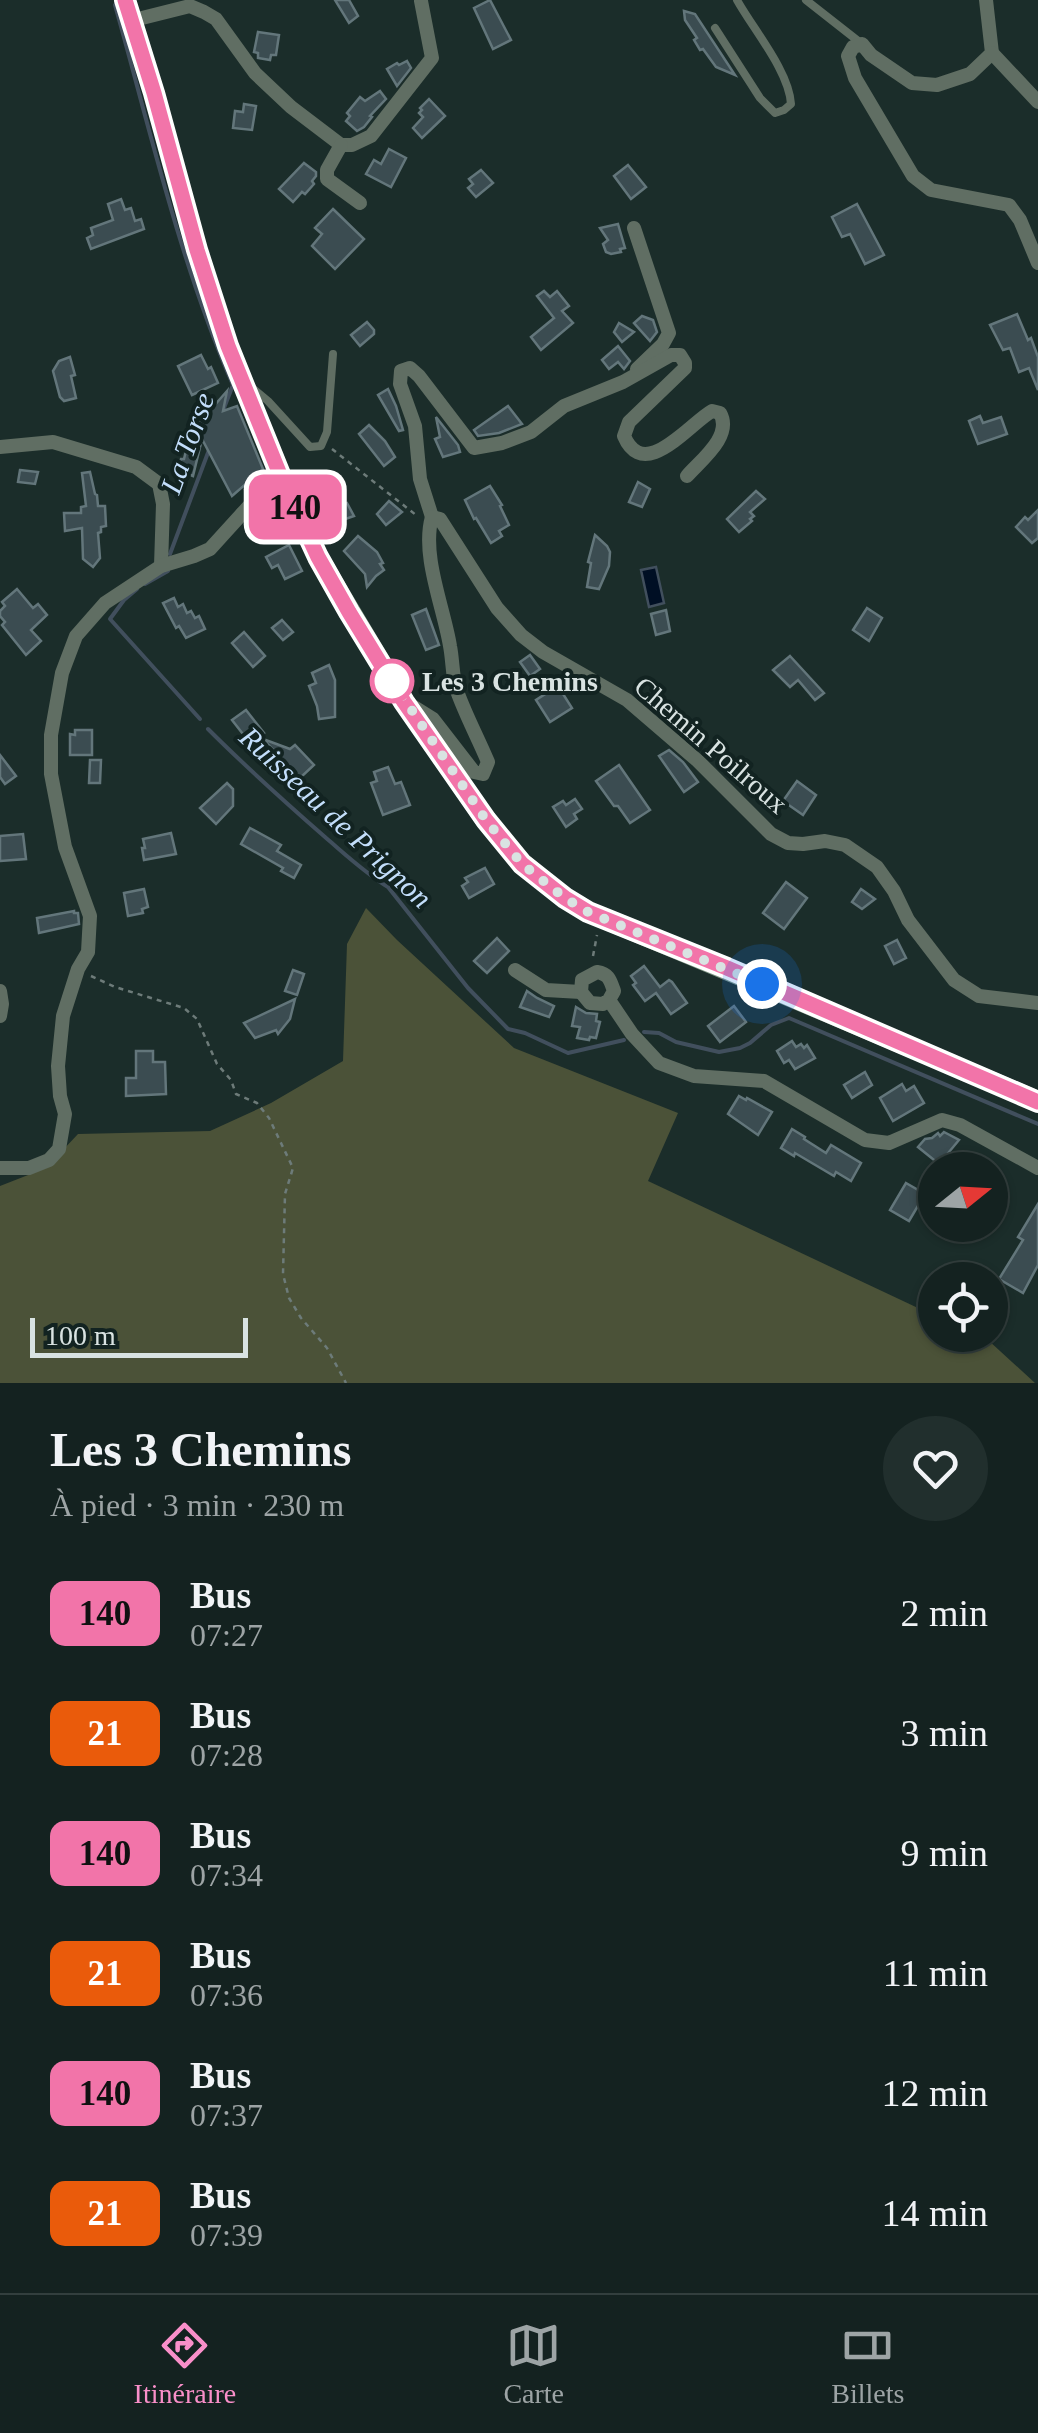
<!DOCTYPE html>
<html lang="fr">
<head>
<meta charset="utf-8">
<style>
  :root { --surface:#142220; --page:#212f2d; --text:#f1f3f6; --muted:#9da4a5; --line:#333f3e; --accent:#f98fc9 }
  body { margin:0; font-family:"Times New Roman",serif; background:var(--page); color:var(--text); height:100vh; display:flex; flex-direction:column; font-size:38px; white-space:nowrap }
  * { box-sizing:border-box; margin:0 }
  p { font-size:32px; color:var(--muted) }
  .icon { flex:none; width:55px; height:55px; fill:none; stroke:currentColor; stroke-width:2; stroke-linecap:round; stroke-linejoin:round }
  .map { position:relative; height:1383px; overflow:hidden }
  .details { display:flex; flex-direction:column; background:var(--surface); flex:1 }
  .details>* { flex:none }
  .badge { padding:0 20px; border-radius:15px; font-size:35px; line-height:65px }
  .needle { width:65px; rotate:72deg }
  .fabs { position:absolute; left:918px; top:1152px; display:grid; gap:20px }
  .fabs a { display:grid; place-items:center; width:90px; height:90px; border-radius:50%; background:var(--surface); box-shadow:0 2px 8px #0004,0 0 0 2px var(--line); font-size:50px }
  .scale { position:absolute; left:30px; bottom:25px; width:218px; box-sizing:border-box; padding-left:10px; border:5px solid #d9e3e2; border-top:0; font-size:28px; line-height:35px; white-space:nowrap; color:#d9e3e2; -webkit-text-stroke:8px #122321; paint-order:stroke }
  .you { position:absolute; width:50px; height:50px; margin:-25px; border:8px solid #fff; border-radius:50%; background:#1a73e8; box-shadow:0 0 0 15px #1a73e833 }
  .map>.badge { position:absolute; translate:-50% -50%; box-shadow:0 0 0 5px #fff }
  .round { display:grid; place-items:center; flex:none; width:105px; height:105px; border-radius:52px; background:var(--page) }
  .headline { display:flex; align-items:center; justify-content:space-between; height:170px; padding:0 50px }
  h1 { font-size:48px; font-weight:700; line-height:75px }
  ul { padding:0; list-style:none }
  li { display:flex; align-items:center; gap:30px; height:120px; padding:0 50px }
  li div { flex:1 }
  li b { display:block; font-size:38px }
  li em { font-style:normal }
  li .badge { min-width:110px; font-weight:700; text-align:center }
  .menu { display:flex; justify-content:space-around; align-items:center; height:140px; border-top:2px solid var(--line); background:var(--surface); font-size:28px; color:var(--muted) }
  .menu a { display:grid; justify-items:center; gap:5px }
  .menu .on { color:var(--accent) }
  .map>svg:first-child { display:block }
  .green { fill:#4b5238 }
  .water { fill:#000f24; stroke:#414f5d; stroke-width:2.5 }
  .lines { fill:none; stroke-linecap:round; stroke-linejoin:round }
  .stream { stroke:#414f5d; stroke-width:4 }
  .building { fill:#3b4c51; stroke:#63767b; stroke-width:2.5 }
  .path { stroke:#6d7b79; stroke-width:2.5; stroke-dasharray:5 5; stroke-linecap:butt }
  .lane { stroke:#606e63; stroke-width:8 }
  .street { stroke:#606e63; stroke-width:14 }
  .secondary { stroke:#7e9584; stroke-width:20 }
  .line-casing { stroke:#fff; stroke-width:22 }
  .line { stroke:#f274a9; stroke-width:15 }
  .walk { stroke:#d9e3e2; stroke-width:10; stroke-dasharray:0 18 }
  .stop-dot { fill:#fff; stroke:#f274a9; stroke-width:5 }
  .labels { text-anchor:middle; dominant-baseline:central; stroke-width:8; stroke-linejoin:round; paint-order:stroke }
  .stop-label { font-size:28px; font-weight:bold; fill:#d9e3e2; stroke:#122321; text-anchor:start }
  .street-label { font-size:28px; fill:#d9e3e2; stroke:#122321 }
  .water-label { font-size:30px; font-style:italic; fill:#c3defb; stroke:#122321 }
</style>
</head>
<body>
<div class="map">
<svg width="1038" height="1383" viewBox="0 0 1038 1383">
  <rect width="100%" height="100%" fill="#1b2d2a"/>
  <path class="green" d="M366 908 397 940 514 1048 678 1113 648 1181 935 1316V1335H976L988 1340 1035 1383H0V1186L46 1168 78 1134 210 1131 271 1103 343 1061 347 944Z"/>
  <path class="water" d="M656 567 664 603 649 607 641 570Z"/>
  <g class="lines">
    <g class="stream">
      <path d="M115 5C151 133 180 263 233 385L222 413"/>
      <path d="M170 554 209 450"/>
      <path d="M145 584 168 571"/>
      <path d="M137 589 124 600 110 619 200 719"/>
      <path d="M208 729C246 767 285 802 325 837 346 855 365 873 388 887L468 988 508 1029 525 1033 568 1053 624 1040"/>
      <path d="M644 1032 659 1033 676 1042 719 1052 740 1048 750 1043 771 1025 789 1018 1038 1124"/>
    </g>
  </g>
  <g class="building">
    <path d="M335 0H349L358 16 349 23Z"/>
    <path d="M490 0 511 40 493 49 474 8Z"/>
    <path d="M684 11 695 14 735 75 716 67 703 49 700 50 694 40 697 38 685 20Z"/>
    <path d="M258 32 279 35 276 55H271L270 60 258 58V53L254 52Z"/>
    <path d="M407 61 411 68 397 86 387 69 397 63 399 65Z"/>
    <path d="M380 91 386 99 370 116 372 117 364 127 357 131 346 121 350 116 347 113 360 97 365 101Z"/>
    <path d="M429 99 445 116 422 138 413 128 423 117 419 113 422 110 420 108Z"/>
    <path d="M244 104 256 106 252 130 233 128 235 111 243 112Z"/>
    <path d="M389 149 406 158 391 187 366 174 374 160 381 164Z"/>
    <path d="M304 163 316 172V176L312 181 314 184 305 194 302 192 293 202 279 189Z"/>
    <path d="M628 165 646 187 631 199 614 176Z"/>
    <path d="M481 170 493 183 476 197 468 188 473 184 469 179Z"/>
    <path d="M121 199 125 210 131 208 135 221 141 219 144 229 91 249 87 238 93 235 91 228 113 220 108 204Z"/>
    <path d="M857 204 884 255 865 264 850 234 842 237 832 217Z"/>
    <path d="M333 209 364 239 335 269 312 246 322 234 315 228Z"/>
    <path d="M618 224 625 248 620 249 621 252 611 254 606 252 603 244 608 240 600 228Z"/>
    <path d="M544 291 550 297 557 291 569 306 562 311 573 323 541 350 531 337 554 318 537 296Z"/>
    <path d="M1017 314 1028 340 1031 338 1038 357V390L1029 368 1019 372 1010 348 1003 350 990 325Z"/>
    <path d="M642 316 653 320 657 332 650 341 634 323Z"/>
    <path d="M367 322 374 330V334L360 346 351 335Z"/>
    <path d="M619 323 634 332 622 342 614 332Z"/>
    <path d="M618 346 630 361 624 369 618 362 609 369 602 360Z"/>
    <path d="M201 355 208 369 211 367 218 383 192 395 178 366Z"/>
    <path d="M70 357 75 375 71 376 76 398 64 401 60 397 53 371 59 361Z"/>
    <path d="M388 389 396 406 403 430 399 431 378 395Z"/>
    <path d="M227 391 223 411 237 406 263 469 232 496 202 439 193 476 177 470 181 459H184L193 421 199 423Z"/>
    <path d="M508 406 522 424 499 433 478 436 474 430Z"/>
    <path d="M980 416 983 423 1001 417 1007 434 978 444 969 421Z"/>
    <path d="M436 417 458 445 460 452 443 457 435 439 440 437Z"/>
    <path d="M369 425 385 441 395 457 384 466 359 434Z"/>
    <path d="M20 470 38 472 35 484 18 482Z"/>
    <path d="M90 472 95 494 97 495 98 506H105L106 526 101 527V532L98 533 100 558 93 567 83 559 82 528 65 531 64 513H81V507L86 506 82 473Z"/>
    <path d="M638 482 650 489 642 507 629 502Z"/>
    <path d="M490 486 502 505 500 506 509 525 499 531 502 536 491 543 476 518 474 519 465 500Z"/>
    <path d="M756 491 765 499 750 512 754 516 750 519 752 521 739 532 727 519Z"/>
    <path d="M389 501 402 512 386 525 377 514Z"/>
    <path d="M347 503 354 516 340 521 335 507Z"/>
    <path d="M1038 510V538L1032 543 1016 527 1025 517 1028 520Z"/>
    <path d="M595 535 607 546 610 552 609 566 599 589 587 587 591 563 588 562Z"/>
    <path d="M358 536 377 552 383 563 380 564 384 570 376 576 367 587 365 574 344 551Z"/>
    <path d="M289 545 302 571 285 579 278 565 272 568 266 557Z"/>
    <path d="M17 589 33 608 38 604 47 615 31 630 41 641 26 655 2 625 5 622 0 616V611L5 606 2 602Z"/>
    <path d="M174 598 178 607 183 604 187 613 191 611 195 618 199 616 205 629 186 638 179 626 176 628 163 603Z"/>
    <path d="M867 608 882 618 869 641 853 630Z"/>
    <path d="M426 609 439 645 426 650 412 615Z"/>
    <path d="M666 610 670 631 656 635 651 614Z"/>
    <path d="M282 620 293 632 283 640 272 628Z"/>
    <path d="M244 632 265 656 253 667 232 643Z"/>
    <path d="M530 655 540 669 530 676 520 662Z"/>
    <path d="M790 656 824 693 815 700 798 680 790 687 773 670Z"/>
    <path d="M329 665 335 680V717L319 719 317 706 309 686 316 683 312 673Z"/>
    <path d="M558 686 572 708 550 722 536 700Z"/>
    <path d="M246 710 264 733 250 743 232 720Z"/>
    <path d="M75 730H92V755H70V734L75 735Z"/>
    <path d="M263 739 290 749 295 745 314 765 300 778Z"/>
    <path d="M669 750 683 762 698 782 684 792 659 756Z"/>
    <path d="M0 755 16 776 5 784 0 777Z"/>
    <path d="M90 760H101L100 783H89Z"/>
    <path d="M619 765 650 810 630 823 618 806H614L596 781Z"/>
    <path d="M388 767 395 784 401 782 410 805 383 815 371 783 377 781 374 772Z"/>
    <path d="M797 781 816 795 803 815 783 801Z"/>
    <path d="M227 783 233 789V806L216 824 200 808Z"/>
    <path d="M575 799 582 809 574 814 577 819 566 827 553 807 563 801 566 805Z"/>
    <path d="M250 828 281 845 277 851 301 865 294 878 281 871 283 868 241 844Z"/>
    <path d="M171 833 176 854 144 860 142 848H145L143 839Z"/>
    <path d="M23 834 26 859 0 861V836Z"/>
    <path d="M485 868 494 884 469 898 462 886 468 882 465 878Z"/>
    <path d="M786 882 807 898 784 929 763 913Z"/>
    <path d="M144 889 148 907 142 909 143 913 128 916 124 893Z"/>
    <path d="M861 889 875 899 862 909 852 902Z"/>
    <path d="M74 911V913H78L79 924 39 933 37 918Z"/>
    <path d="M497 938 509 951 487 973 474 961Z"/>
    <path d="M897 940 906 958 894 964 885 946Z"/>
    <path d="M644 966 660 987 669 980 672 982 687 1003 671 1014 656 993 645 1001 633 985 636 983 631 976Z"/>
    <path d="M293 970 304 974 297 995 285 991Z"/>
    <path d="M527 991 537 998 554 1006 549 1017 520 1007Z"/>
    <path d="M295 999 290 1019 278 1034 276 1030 255 1038 244 1023Z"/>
    <path d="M734 1006 746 1022 720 1042 708 1026Z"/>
    <path d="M576 1007 586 1013 597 1014 596 1021 600 1022 596 1038 590 1037 589 1040 577 1038 580 1027 572 1026Z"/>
    <path d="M792 1041 796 1047 801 1044 804 1048 807 1045 815 1058 795 1069 789 1060 784 1063 777 1051Z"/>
    <path d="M136 1051H153V1062H165L166 1094 126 1096V1078H136Z"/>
    <path d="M865 1072 872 1085 852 1098 844 1085Z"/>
    <path d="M902 1084 906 1091 914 1086 924 1103 893 1121 880 1098Z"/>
    <path d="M739 1096 746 1100 747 1098 772 1112 758 1135 728 1114Z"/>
    <path d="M792 1129 805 1137 804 1139 826 1153 831 1145 861 1163 851 1181 836 1172 834 1176 795 1153 794 1156 781 1148Z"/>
    <path d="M944 1132 959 1140 939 1164 918 1147 925 1139 932 1138 938 1133 940 1136Z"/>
    <path d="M906 1183 925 1194 909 1221 890 1210Z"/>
    <path d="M1038 1204V1265L1023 1293 999 1279 1023 1240 1018 1237Z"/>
  </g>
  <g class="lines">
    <g class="path">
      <path d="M332 449 416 515"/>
      <path d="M593 956 597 935"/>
      <path d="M91 976 115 987 184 1008 197 1019 217 1064 231 1080 236 1094 257 1103 269 1118 293 1168 285 1194 283 1274 289 1298 301 1318 327 1348 346 1383"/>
    </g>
    <g class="lane">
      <path d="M806 0 862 44"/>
      <path d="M715 28 760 98 775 113 784 110 791 104C789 71 753 29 737 0"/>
      <path d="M250 386 268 401 310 447 321 446 327 432 333 354"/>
    </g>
    <g class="street">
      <path d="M986 0 992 53 970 74 937 85 912 83 871 55 862 44 853 47 848 56 855 78 913 176 931 190 1009 205 1020 220 1038 263"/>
      <path d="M142 18 190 6 204 12 216 19 255 73 291 107 341 145H352L371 136 432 58 421 1"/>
      <path d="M992 53 1038 102"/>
      <path d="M341 145 327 170V179L360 203"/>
      <path d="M634 228 669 333 663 344 637 369"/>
      <path d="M0 447 53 442 136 467 159 484 163 504 161 566"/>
      <path d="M242 514 291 499"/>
      <path d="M432 517 420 479 415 426 400 384 401 371 410 368 419 376 474 448 502 443 531 432 564 406 623 382 671 355H680L685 363V368L629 422 624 436C644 483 689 424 712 411L720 413C733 436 701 460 687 476"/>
      <path d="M409 704 433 719 474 772 483 774 488 762C478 738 466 716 457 691 452 677 453 661 450 646 444 608 421 555 432 517L440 519 497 608 521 635 543 652 627 700 698 761 771 834 788 843 803 844 825 841 845 845 877 867 894 891 908 920 954 980 979 996 1038 1003"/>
      <path d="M515 970 546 990 581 992"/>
      <path d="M0 991 2 1004 0 1016"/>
      <path d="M609 1000 603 1004 590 1003 581 992 582 980 597 972C609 974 610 980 614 991L609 1000 632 1034 659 1063 694 1076 764 1081 865 1140 889 1143 942 1120 960 1125 1038 1168"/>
      <path d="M0 1168H29L49 1160 59 1149 65 1114 60 1096 58 1066 63 1016 78 969 88 952 90 916 65 847 51 774V735L62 673 76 636 105 603 161 566 194 556 210 549 279 473"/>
    </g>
    <path class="secondary" d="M125 0 154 93 197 251 228 346 281 477 318 557 404 701 486 821 522 863 565 898 588 912 1038 1101"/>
  </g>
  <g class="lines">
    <defs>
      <path id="line" d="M125 0 154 93 197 250 228 346 281 477 318 557 349 612 404 702 486 820 522 864 565 898 588 912 727 968 1038 1102"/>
    </defs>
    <use href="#line" class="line-casing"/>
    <use href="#line" class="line"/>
    <path class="walk" d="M392 681 486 820 522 864 565 898 588 912 762 984"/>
  </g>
  <circle class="stop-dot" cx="392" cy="681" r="20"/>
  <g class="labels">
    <g class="stop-label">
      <text x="422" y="681">Les 3 Chemins</text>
    </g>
    <g class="street-label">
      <text transform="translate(711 745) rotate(41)">Chemin Poilroux</text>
    </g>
    <g class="water-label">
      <text transform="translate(187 443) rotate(-70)">La Torse</text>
      <text transform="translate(336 817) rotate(43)">Ruisseau de Prignon</text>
    </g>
  </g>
</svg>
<div class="fabs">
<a><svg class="needle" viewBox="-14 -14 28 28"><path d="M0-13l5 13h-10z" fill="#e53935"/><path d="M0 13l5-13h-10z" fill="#9da4a5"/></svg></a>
<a><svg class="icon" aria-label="locate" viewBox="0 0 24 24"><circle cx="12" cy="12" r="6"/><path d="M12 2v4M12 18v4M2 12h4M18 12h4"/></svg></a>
</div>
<div class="scale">100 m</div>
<div class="you" style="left:762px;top:984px"></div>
<b class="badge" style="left:295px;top:507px;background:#f274a9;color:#111">140</b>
</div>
<section class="details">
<div class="headline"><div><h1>Les 3 Chemins</h1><p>À pied · 3 min · 230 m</p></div><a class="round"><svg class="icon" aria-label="heart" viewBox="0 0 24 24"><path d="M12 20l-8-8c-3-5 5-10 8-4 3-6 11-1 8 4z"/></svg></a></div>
<ul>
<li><span class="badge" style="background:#f274a9;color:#111">140</span><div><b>Bus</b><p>07:27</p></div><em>2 min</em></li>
<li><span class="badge" style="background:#ea5b0b;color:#fff">21</span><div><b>Bus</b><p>07:28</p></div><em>3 min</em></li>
<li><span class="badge" style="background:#f274a9;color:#111">140</span><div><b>Bus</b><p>07:34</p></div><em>9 min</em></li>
<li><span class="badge" style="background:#ea5b0b;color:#fff">21</span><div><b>Bus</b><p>07:36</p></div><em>11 min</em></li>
<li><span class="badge" style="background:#f274a9;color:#111">140</span><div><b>Bus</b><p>07:37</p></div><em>12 min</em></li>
<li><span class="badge" style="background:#ea5b0b;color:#fff">21</span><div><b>Bus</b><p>07:39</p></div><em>14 min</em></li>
</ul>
</section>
<nav class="menu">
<a class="on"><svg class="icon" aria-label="directions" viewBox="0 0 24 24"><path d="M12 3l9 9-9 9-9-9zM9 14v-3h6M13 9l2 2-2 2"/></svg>Itinéraire</a>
<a><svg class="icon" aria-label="map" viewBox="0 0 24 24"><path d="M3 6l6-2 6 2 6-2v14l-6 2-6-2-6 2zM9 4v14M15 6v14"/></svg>Carte</a>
<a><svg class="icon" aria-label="tickets" viewBox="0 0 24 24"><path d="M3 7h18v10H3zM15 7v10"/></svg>Billets</a>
</nav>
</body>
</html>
